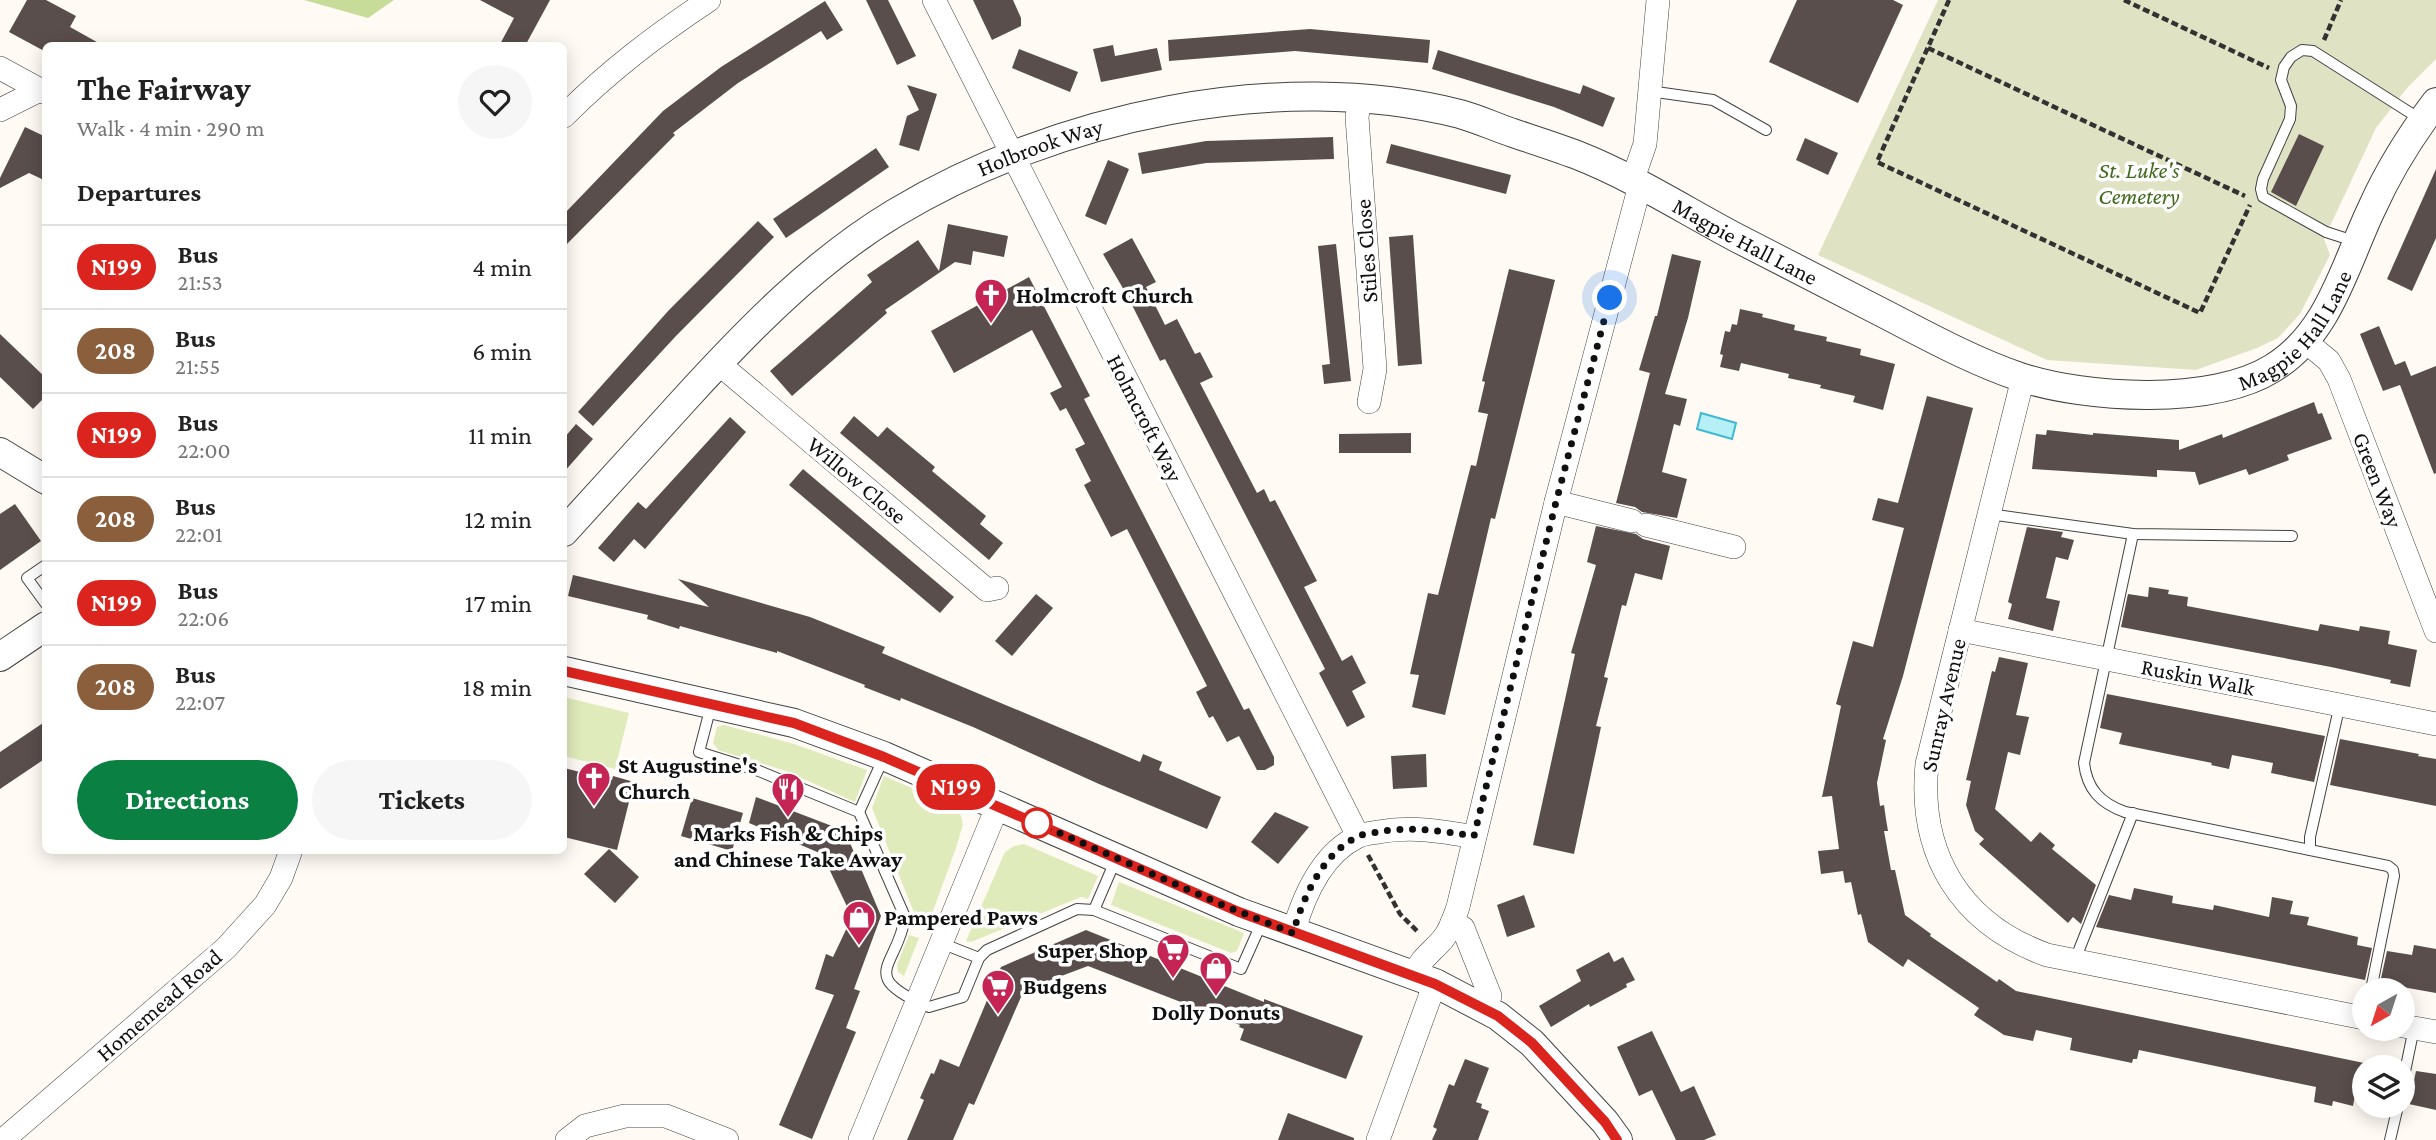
<!DOCTYPE html>
<html lang="en">
<head>
<meta charset="utf-8">
<style>
  :root { --surface:#fff; --page:#f6f6f6; --text:#222; --muted:#767676; --line:#e0e0e0; --accent:#0b8043 }
  body { margin:0; font-family:"Crimson Pro",serif; background:var(--page); color:var(--text); height:100vh; display:flex; flex-direction:column; font-size:26px; white-space:nowrap }
  * { box-sizing:border-box; margin:0 }
  p { font-size:23px; color:var(--muted) }
  .icon { flex:none; width:38px; height:38px; fill:none; stroke:currentColor; stroke-width:2; stroke-linecap:round; stroke-linejoin:round }
  .map { position:relative; flex:1; overflow:hidden }
  .drawer { position:absolute; left:42px; top:42px; width:525px; height:812px; display:flex; flex-direction:column; background:var(--surface); border-radius:10px; box-shadow:0 4px 18px #0003 }
  .drawer>* { flex:none }
  .badge { padding:0 14px; border-radius:23px; font-size:24px; line-height:46px }
  .needle { width:46px; rotate:219deg }
  .controls { position:absolute; left:2352px; top:978px; display:grid; gap:14px }
  .controls a { display:grid; place-items:center; width:63px; height:63px; border-radius:50%; background:var(--surface); box-shadow:0 4px 18px #0003; font-size:35px }
  .you { position:absolute; width:35px; height:35px; margin:-18px; border:5px solid #fff; border-radius:50%; background:#1a73e8; box-shadow:0 0 0 10px #1a73e833 }
  .map>.badge { position:absolute; translate:-50% -50%; box-shadow:0 0 0 4px #fff }
  h2 { padding:0 35px; font-size:26px; line-height:63px }
  .round { display:grid; place-items:center; flex:none; width:74px; height:74px; border-radius:37px; background:var(--page) }
  .head { display:flex; align-items:center; justify-content:space-between; height:119px; padding:0 35px }
  h1 { font-size:33px; font-weight:700; line-height:52px }
  .cta { display:flex; gap:14px; margin-top:auto; padding:14px 35px }
  .cta a { flex:1; height:80px; border-radius:42px; background:var(--accent); color:#fff; font-size:28px; font-weight:700; line-height:80px; text-align:center }
  .cta a+a { background:var(--page); color:var(--text) }
  ul { padding:0; list-style:none }
  li { display:flex; align-items:center; gap:21px; height:84px; padding:0 35px; border-top:2px solid var(--line) }
  li div { flex:1 }
  li b { display:block; font-size:26px }
  li em { font-style:normal }
  li .badge { min-width:77px; font-weight:700; text-align:center }
  .map>svg:first-child { display:block }
  .green { fill:#e0ebbb }
  .forest { fill:#c8dc9a }
  .cemetery { fill:#e0e3c3 }
  .water { fill:#b7eff7; stroke:#3dbad0; stroke-width:2 }
  .building { fill:#594e4c }
  .lines { fill:none; stroke-linecap:round; stroke-linejoin:round }
  .service-casing { stroke:#434343; stroke-width:12 }
  .minor-casing { stroke:#434343; stroke-width:24 }
  .tertiary-casing { stroke:#434343; stroke-width:30 }
  .path { stroke:#323232; stroke-width:4.5; stroke-dasharray:7 3.5; stroke-linecap:butt }
  .service { stroke:#fff; stroke-width:10 }
  .minor { stroke:#fff; stroke-width:23 }
  .tertiary { stroke:#fff; stroke-width:28 }
  .line-casing { stroke:#fff; stroke-width:16 }
  .line { stroke:#dc241f; stroke-width:10 }
  .walk { stroke:#101010; stroke-width:7; stroke-dasharray:0 12.6 }
  .stop-dot { fill:#fff; stroke:#dc241f; stroke-width:3.5 }
  .labels { text-anchor:middle; dominant-baseline:central; stroke-width:7; stroke-linejoin:round; paint-order:stroke }
  .street-label { font-size:23px; fill:#101010; stroke:#fff }
  .park-label { font-size:23px; font-style:italic; fill:#416a1e; stroke:#fff }
  .poi-label { font-size:23px; font-weight:bold; fill:#101010; stroke:#fff; text-anchor:start }
</style>
</head>
<body>
<div class="map">
<svg width="2436" height="1140" viewBox="0 0 2436 1140">
  <rect width="100%" height="100%" fill="#fffaf3"/>
  <g class="green">
    <path d="M564 697 629 713 615 769 564 756Z"/>
    <path d="M724 725 794 744 867 770 855 802 786 771 718 750 713 743 717 727Z"/>
    <path d="M884 776 959 809 963 824 956 848 926 930 914 925 915 915 872 808Z"/>
    <path d="M1024 844 1098 876 1088 899 1081 897 971 942 966 941 1005 852 1014 846Z"/>
    <path d="M1119 882 1244 933 1237 951 1231 953 1111 905Z"/>
    <path d="M909 935 919 938 904 976 898 972 897 965Z"/>
  </g>
  <path class="forest" d="M304 0H394L368 18Z"/>
  <path class="cemetery" d="M1938 0H2436V59L2407 88 2376 128 2324 239 2330 255 2300 314 2278 338 2257 348 2196 370 2047 360 1818 255Z"/>
  <path class="water" d="M1701 413 1736 423 1732 439 1697 429Z"/>
  <g class="building">
    <path d="M27 0H46L76 16 70 27 104 46H46V52L9 32Z"/>
    <path d="M480 0H550L525 46H499L514 18Z"/>
    <path d="M866 0H888L916 56 897 65Z"/>
    <path d="M973 0H1013L1021 18V26L992 40Z"/>
    <path d="M1797 0H1893L1903 5 1858 103 1769 62Z"/>
    <path d="M825 1 843 30 827 40 821 31 738 83 673 133 675 135 564 247V214L663 111 721 67Z"/>
    <path d="M1310 29 1430 40 1428 63 1295 51 1169 61 1168 40Z"/>
    <path d="M1113 45 1115 56 1157 48 1162 70 1101 82 1093 49Z"/>
    <path d="M1019 49 1078 72 1070 92 1012 68Z"/>
    <path d="M1438 50 1580 94 1583 85 1615 98 1603 127 1554 107 1432 69Z"/>
    <path d="M907 85 937 94 919 151 899 145 907 116 919 110Z"/>
    <path d="M25 127 46 137V181L29 173 0 188V178Z"/>
    <path d="M2299 134 2324 146 2296 206 2271 192Z"/>
    <path d="M1333 137 1334 159 1206 163 1142 174 1138 153 1206 141Z"/>
    <path d="M1805 138 1838 153 1828 175 1796 160Z"/>
    <path d="M1391 144 1511 175 1506 194 1386 163Z"/>
    <path d="M876 148 889 167 786 238 773 219Z"/>
    <path d="M1108 160 1129 169 1106 225 1085 216Z"/>
    <path d="M2436 169V238L2412 291 2387 279Z"/>
    <path d="M758 221 774 237 675 337 593 426 578 412 669 310Z"/>
    <path d="M948 224 1008 236 1004 257 973 251 971 265 955 262 885 310 887 313 792 396 770 371 872 282 867 275 918 240 939 271Z"/>
    <path d="M1413 235 1422 364 1398 366 1389 237Z"/>
    <path d="M1132 238 1156 282 1146 287 1165 325 1177 319 1195 354 1200 352 1213 377 1200 383 1257 493 1264 489 1270 502 1275 500 1317 581 1304 587 1342 661 1352 655 1366 683 1352 691 1365 717 1347 727 1319 673 1325 669 1165 359 1160 361 1128 297 1103 254Z"/>
    <path d="M1336 244 1351 381 1324 384 1322 365 1330 364 1318 246Z"/>
    <path d="M1672 254 1701 261 1688 318 1665 394 1687 399 1680 426 1674 424 1662 472 1687 479 1677 518 1642 512 1635 507 1616 503 1650 373 1639 370 1655 316H1657Z"/>
    <path d="M1509 269 1555 280 1495 519 1491 518 1445 715 1412 707 1419 675 1410 674 1428 593 1438 595 1471 465 1476 466 1488 414 1478 412 1485 382 1482 381Z"/>
    <path d="M1029 277 1090 396 1084 399 1244 710 1249 708 1274 757V765L1265 770H1257L1239 736 1227 742 1213 716 1209 718 1196 692 1207 686 1127 529 1111 537 1084 485 1091 481 1075 449 1085 444 1066 408 1060 411 1050 393 1062 387 1032 330 954 373 931 331Z"/>
    <path d="M1740 309 1763 314 1762 317 1795 325 1794 330 1827 337 1826 341 1861 349 1860 355 1895 364 1883 410 1853 402 1855 396 1820 388 1821 385 1788 378 1789 374 1741 363 1739 371 1720 367 1723 355 1720 354 1725 331 1730 332 1732 324 1737 325Z"/>
    <path d="M2379 326 2395 365 2405 361 2411 376 2436 366V473L2434 474 2400 385 2383 391 2360 334Z"/>
    <path d="M0 334 46 378V396L33 409 0 377Z"/>
    <path d="M1927 396 1973 408 1903 676 1883 739 1886 740 1877 783 1880 806 1884 805 1886 819 1888 831H1884L1891 870H1895L1905 915 1931 934 1930 936 1997 982 1999 979 2016 991 2364 1063V1098L2355 1095 2353 1106 2333 1101 2332 1106 2314 1102 2316 1087 2139 1050 2137 1059H2133L2132 1063 2070 1050 2072 1038 2036 1030 2033 1041 2004 1035 1974 1015 1979 1008 1908 959 1903 967 1868 942 1861 914 1858 915 1851 882 1845 883 1843 871 1821 874 1818 851 1839 849 1832 796 1822 797 1841 706 1836 704 1853 641 1873 647 1904 528 1872 520 1878 498 1898 503Z"/>
    <path d="M2314 402 2318 414 2322 413 2332 439 2287 455 2289 460 2249 475 2246 469 2199 485 2195 472 2157 470V477L2032 469 2036 434 2046 435 2047 430 2093 435V433L2179 440V450L2222 434 2223 438Z"/>
    <path d="M854 416 878 437 887 427 935 467 932 471 986 516 980 524 1003 543 989 560 840 433Z"/>
    <path d="M730 417 746 432 645 549 634 539 614 562 598 548 638 502 646 509Z"/>
    <path d="M576 424 593 439 564 472V438Z"/>
    <path d="M1411 433V453H1339V434Z"/>
    <path d="M803 469 954 597 940 613 789 485Z"/>
    <path d="M15 504 41 541 0 570V514Z"/>
    <path d="M1596 526 1636 534 1643 539 1670 546 1662 580 1635 573 1626 606 1622 605 1604 677 1608 678 1596 726 1601 727 1574 854 1533 845 1575 654 1571 653 1596 565 1587 562Z"/>
    <path d="M2027 527 2063 532 2061 537 2074 540 2068 560 2056 557 2046 598 2060 601 2053 631 2008 619 2012 604 2008 602Z"/>
    <path d="M573 575 709 607 678 579 810 617 885 647 882 653 1096 743 1140 762 1143 754 1162 762 1159 770 1221 797 1207 829 1099 784 973 727 901 698 900 701 864 687 865 685 777 651V653L680 626 679 629 647 619 648 615 568 596Z"/>
    <path d="M2149 587 2169 590 2168 594 2188 597 2187 606 2318 631 2320 624 2359 631 2360 626 2390 631 2388 644 2417 650 2410 687 2390 683 2391 680 2331 667 2121 627 2128 594 2148 597Z"/>
    <path d="M1036 594 1053 608 1012 656 995 641Z"/>
    <path d="M1999 657 2028 663 2016 715 2029 717 2020 755 2008 752 1995 809 2031 842 2040 832 2055 845 2052 849 2096 885 2081 924 2073 917 2068 923 1979 844 1984 839 1975 831 1966 805 1971 781 1966 780 1992 671 1995 672Z"/>
    <path d="M2107 694 2325 736 2314 782 2271 773 2273 763 2253 759 2232 755 2229 769 2211 765 2212 763 2119 744 2122 733 2100 728Z"/>
    <path d="M46 721V758L0 789V752Z"/>
    <path d="M2340 739 2419 754 2418 756 2436 759V806L2330 785Z"/>
    <path d="M1426 754 1427 787 1393 789 1391 756Z"/>
    <path d="M564 768 612 780 613 776 634 782 617 850 564 837Z"/>
    <path d="M756 797 845 831 881 916 854 989 860 991 846 1028 856 1032 812 1139 779 1125 834 995 815 989 826 954 833 957 852 917 822 854 749 823Z"/>
    <path d="M692 798 743 813 732 851 681 836Z"/>
    <path d="M1275 812 1309 827 1278 864 1251 842Z"/>
    <path d="M609 849 639 877 615 903 584 874Z"/>
    <path d="M2134 888 2173 896 2172 903 2213 910 2214 905 2269 917 2272 897 2293 901 2290 914 2309 917 2307 925 2358 937 2357 945 2372 948 2365 980 2096 927 2109 895 2131 900Z"/>
    <path d="M1524 895 1535 927 1507 937 1497 905Z"/>
    <path d="M1086 930 1264 1002V999L1363 1036 1346 1079 1240 1040 1244 1029 1239 1027 1240 1025 1088 966 1024 990 974 1105 969 1103 953 1140H907L924 1100 920 1098 931 1073 934 1074 940 1059 959 1067 1001 967Z"/>
    <path d="M2414 945 2436 949V993L2380 983 2387 951 2412 955Z"/>
    <path d="M1609 952 1614 962 1623 957 1635 980 1626 984 1627 987 1590 1007 1589 1004 1551 1027 1539 1006 1581 981 1576 970Z"/>
    <path d="M1652 1031 1681 1092 1694 1086 1716 1135 1704 1140H1676L1652 1090 1639 1096 1617 1047Z"/>
    <path d="M1465 1059 1489 1068 1476 1102 1482 1104 1481 1108 1489 1111 1478 1140H1432L1437 1129 1433 1127 1449 1084 1454 1086Z"/>
    <path d="M2416 1071 2436 1074V1110L2409 1104Z"/>
    <path d="M1288 1113 1354 1138V1140H1278Z"/>
  </g>
  <g class="lines">
    <defs>
      <g id="service">
        <path d="M1649 91 1713 100 1766 130"/>
        <path d="M2357 242 2326 232 2263 197 2261 189 2263 179 2290 119 2291 106 2281 80 2284 67 2291 57 2302 50 2313 51 2420 119"/>
        <path d="M1989 514 2133 534 2292 536"/>
        <path d="M2133 534 2084 763C2087 789 2100 803 2125 812L2388 866 2393 870 2394 876 2371 990"/>
        <path d="M46 565 27 578 46 604"/>
        <path d="M711 706 699 752 759 771 859 812 905 917C898 967 855 975 929 1007L963 997 979 958 987 950 1077 909 1094 910 1241 969 1262 922"/>
        <path d="M859 812 884 757"/>
        <path d="M2310 850V837L2340 704"/>
        <path d="M1094 910 1116 859"/>
        <path d="M941 943 979 958"/>
        <path d="M2075 960 2133 813"/>
        <path d="M2403 1081 2414 1028"/>
        <path d="M2390 1140 2398 1106"/>
      </g>
      <g id="minor">
        <path d="M934 0 1358 836"/>
        <path d="M0 68 46 93"/>
        <path d="M1360 99 1357 117 1375 369 1369 402"/>
        <path d="M0 110 40 90"/>
        <path d="M564 116C610 70 655 36 709 0"/>
        <path d="M1626 178 1636 170 1645 144 1658 0"/>
        <path d="M2305 341 2329 361 2339 379 2436 631"/>
        <path d="M718 363 987 590 997 588"/>
        <path d="M2023 378 1927 764C1918 855 1961 924 2047 955L2364 1018"/>
        <path d="M1556 502 1632 521"/>
        <path d="M1646 525 1734 547"/>
        <path d="M1960 630 2436 724"/>
        <path d="M1452 923 1463 928 1490 996 1485 1008"/>
        <path d="M1293 933C1303 898 1322 854 1357 837 1362 834 1371 833 1378 832 1411 826 1441 831 1474 837"/>
        <path d="M1414 975C1420 959 1432 952 1443 939 1451 929 1454 918 1458 907L1556 502 1640 185"/>
        <path d="M2403 1026 2436 1032"/>
        <path d="M3 1140 226 948 265 905 281 878 291 850"/>
        <path d="M567 1140 585 1126 625 1116H666L727 1140"/>
        <path d="M860 1140 998 805"/>
        <path d="M1378 1140 1435 983"/>
      </g>
      <g id="tertiary">
        <path d="M0 452 46 480"/>
        <path id="s1" d="M564 532C604 488 645 443 685 399 748 330 815 261 895 213 1055 117 1277 68 1460 114 1478 119 1495 127 1513 133 1534 140 1556 147 1577 155 1633 177 1684 210 1737 238 1783 262 1830 286 1877 310 1924 334 1970 360 2020 377 2087 399 2212 406 2273 368 2330 333 2345 264 2372 208 2389 170 2411 135 2436 102"/>
        <path d="M0 657 46 626"/>
        <path d="M564 671 794 723 884 756 1239 912 1435 983 1498 1016 1532 1043 1605 1122 1618 1140"/>
      </g>
    </defs>
    <use href="#service" class="service-casing"/>
    <use href="#minor" class="minor-casing"/>
    <use href="#tertiary" class="tertiary-casing"/>
    <g class="path">
      <path d="M1949 0 1877 162 2200 313 2250 205"/>
      <path d="M2124 0 2269 68"/>
      <path d="M2324 40 2341 0"/>
      <path d="M1928 48 2245 196"/>
      <path d="M1368 855 1400 914 1418 932"/>
    </g>
    <use href="#service" class="service"/>
    <use href="#minor" class="minor"/>
    <use href="#tertiary" class="tertiary"/>
  </g>
  <g class="lines">
    <defs>
      <path id="line" d="M564 671 794 723 884 757 1239 912 1435 984 1498 1016 1532 1043 1605 1122 1617 1140"/>
    </defs>
    <use href="#line" class="line-casing"/>
    <use href="#line" class="line"/>
    <path class="walk" d="M1037 823 1225 906 1293 933C1303 898 1322 854 1357 837 1362 834 1371 833 1378 832 1411 826 1441 831 1474 836L1556 502 1610 298"/>
  </g>
  <defs>
    <symbol id="church-pin" viewBox="-11 -11 22 30"><path d="M0 17L-7.5 6A9.5 9.5 0 1 1 7.5 6Z" fill="#c42554" stroke="#fff"/><path d="M-1.2-6h2.4v3.5h3.3v2.4h-3.3V6h-2.4V-.1h-3.3v-2.4h3.3Z" fill="#fff"/></symbol>
    <symbol id="restaurant-pin" viewBox="-11 -11 22 30"><path d="M0 17L-7.5 6A9.5 9.5 0 1 1 7.5 6Z" fill="#c42554" stroke="#fff"/><path d="M-5-6h1v4h1v-4h1v4h1v-4h1v5L-1.5 .5V6h-2V.5L-5-1ZM5-6V6H3V1.5H1.5Q1.5-4 5-6Z" fill="#fff"/></symbol>
    <symbol id="shop-pin" viewBox="-11 -11 22 30"><path d="M0 17L-7.5 6A9.5 9.5 0 1 1 7.5 6Z" fill="#c42554" stroke="#fff"/><path d="M-5-2.5h2.3a2.7 3.5 0 0 1 5.4 0H5L5.5 6h-11ZM-1.5-2.5h3a1.5 2.3 0 0 0-3 0Z" fill="#fff"/></symbol>
    <symbol id="supermarket-pin" viewBox="-11 -11 22 30"><path d="M0 17L-7.5 6A9.5 9.5 0 1 1 7.5 6Z" fill="#c42554" stroke="#fff"/><path d="M-6-5.5h2.5l.6 2H6L4.5 2H-2.5L-4.4-4H-6ZM-1.5 3.2a1.3 1.3 0 1 0 .1 0ZM3 3.2a1.3 1.3 0 1 0 .1 0Z" fill="#fff"/></symbol>
  </defs>
  <g fill-rule="evenodd">
    <use href="#church-pin" x="972" y="276" width="38" height="52"/>
    <use href="#church-pin" x="575" y="759" width="38" height="52"/>
    <use href="#restaurant-pin" x="769" y="770" width="38" height="52"/>
    <use href="#shop-pin" x="840" y="898" width="38" height="52"/>
    <use href="#supermarket-pin" x="1154" y="931" width="38" height="52"/>
    <use href="#shop-pin" x="1197" y="949" width="38" height="52"/>
    <use href="#supermarket-pin" x="979" y="967" width="38" height="52"/>
  </g>
  <circle class="stop-dot" cx="1037" cy="823" r="14"/>
  <g class="labels">
    <g class="street-label">
      <text stroke="none"><textPath href="#s1" startOffset="621">Holbrook Way</textPath></text>
      <text stroke="none"><textPath href="#s1" startOffset="1362">Magpie Hall Lane</textPath></text>
      <text transform="translate(1366 251) rotate(-94)">Stiles Close</text>
      <text stroke="none"><textPath href="#s1" startOffset="1970">Magpie Hall Lane</textPath></text>
      <text transform="translate(1145 418) rotate(63)">Holmcroft Way</text>
      <text transform="translate(857 480) rotate(40)">Willow Close</text>
      <text transform="translate(2378 480) rotate(69)">Green Way</text>
      <text transform="translate(2198 677) rotate(11)">Ruskin Walk</text>
      <text transform="translate(1943 705) rotate(-77)">Sunray Avenue</text>
      <text transform="translate(159 1005) rotate(-41)">Homemead Road</text>
    </g>
    <g class="park-label">
      <text x="2139" y="170">St. Luke's<tspan x="2139" dy="26">Cemetery</tspan></text>
    </g>
    <g class="poi-label">
      <text x="1016" y="295">Holmcroft Church</text>
      <text x="618" y="765">St Augustine's<tspan x="618" dy="26">Church</tspan></text>
      <text x="788" y="833" text-anchor="middle">Marks Fish &amp; Chips<tspan x="788" dy="26">and Chinese Take Away</tspan></text>
      <text x="884" y="917">Pampered Paws</text>
      <text x="1148" y="950" text-anchor="end">Super Shop</text>
      <text x="1023" y="986">Budgens</text>
      <text x="1216" y="1012" text-anchor="middle">Dolly Donuts</text>
    </g>
  </g>
</svg>
<div class="controls">
<a><svg class="needle" viewBox="-14 -14 28 28"><path d="M0-13l5 13h-10z" fill="#e53935"/><path d="M0 13l5-13h-10z" fill="#767676"/></svg></a>
<a><svg class="icon" aria-label="layers" viewBox="0 0 24 24"><path d="M12 4l9 5-9 5-9-5zM3 14l9 5 9-5"/></svg></a>
</div>
<div class="you" style="left:1610px;top:298px"></div>
<b class="badge" style="left:956px;top:787px;background:#dc241f;color:#fff">N199</b>
<section class="drawer">
<div class="head"><div><h1>The Fairway</h1><p>Walk · 4 min · 290 m</p></div><a class="round"><svg class="icon" aria-label="heart" viewBox="0 0 24 24"><path d="M12 20l-8-8c-3-5 5-10 8-4 3-6 11-1 8 4z"/></svg></a></div>
<h2>Departures</h2>
<ul>
<li><span class="badge" style="background:#dc241f;color:#fff">N199</span><div><b>Bus</b><p>21:53</p></div><em>4 min</em></li>
<li><span class="badge" style="background:#8b5e3c;color:#fff">208</span><div><b>Bus</b><p>21:55</p></div><em>6 min</em></li>
<li><span class="badge" style="background:#dc241f;color:#fff">N199</span><div><b>Bus</b><p>22:00</p></div><em>11 min</em></li>
<li><span class="badge" style="background:#8b5e3c;color:#fff">208</span><div><b>Bus</b><p>22:01</p></div><em>12 min</em></li>
<li><span class="badge" style="background:#dc241f;color:#fff">N199</span><div><b>Bus</b><p>22:06</p></div><em>17 min</em></li>
<li><span class="badge" style="background:#8b5e3c;color:#fff">208</span><div><b>Bus</b><p>22:07</p></div><em>18 min</em></li>
</ul>
<div class="cta"><a>Directions</a><a>Tickets</a></div>
</section>
</div>
</body>
</html>
